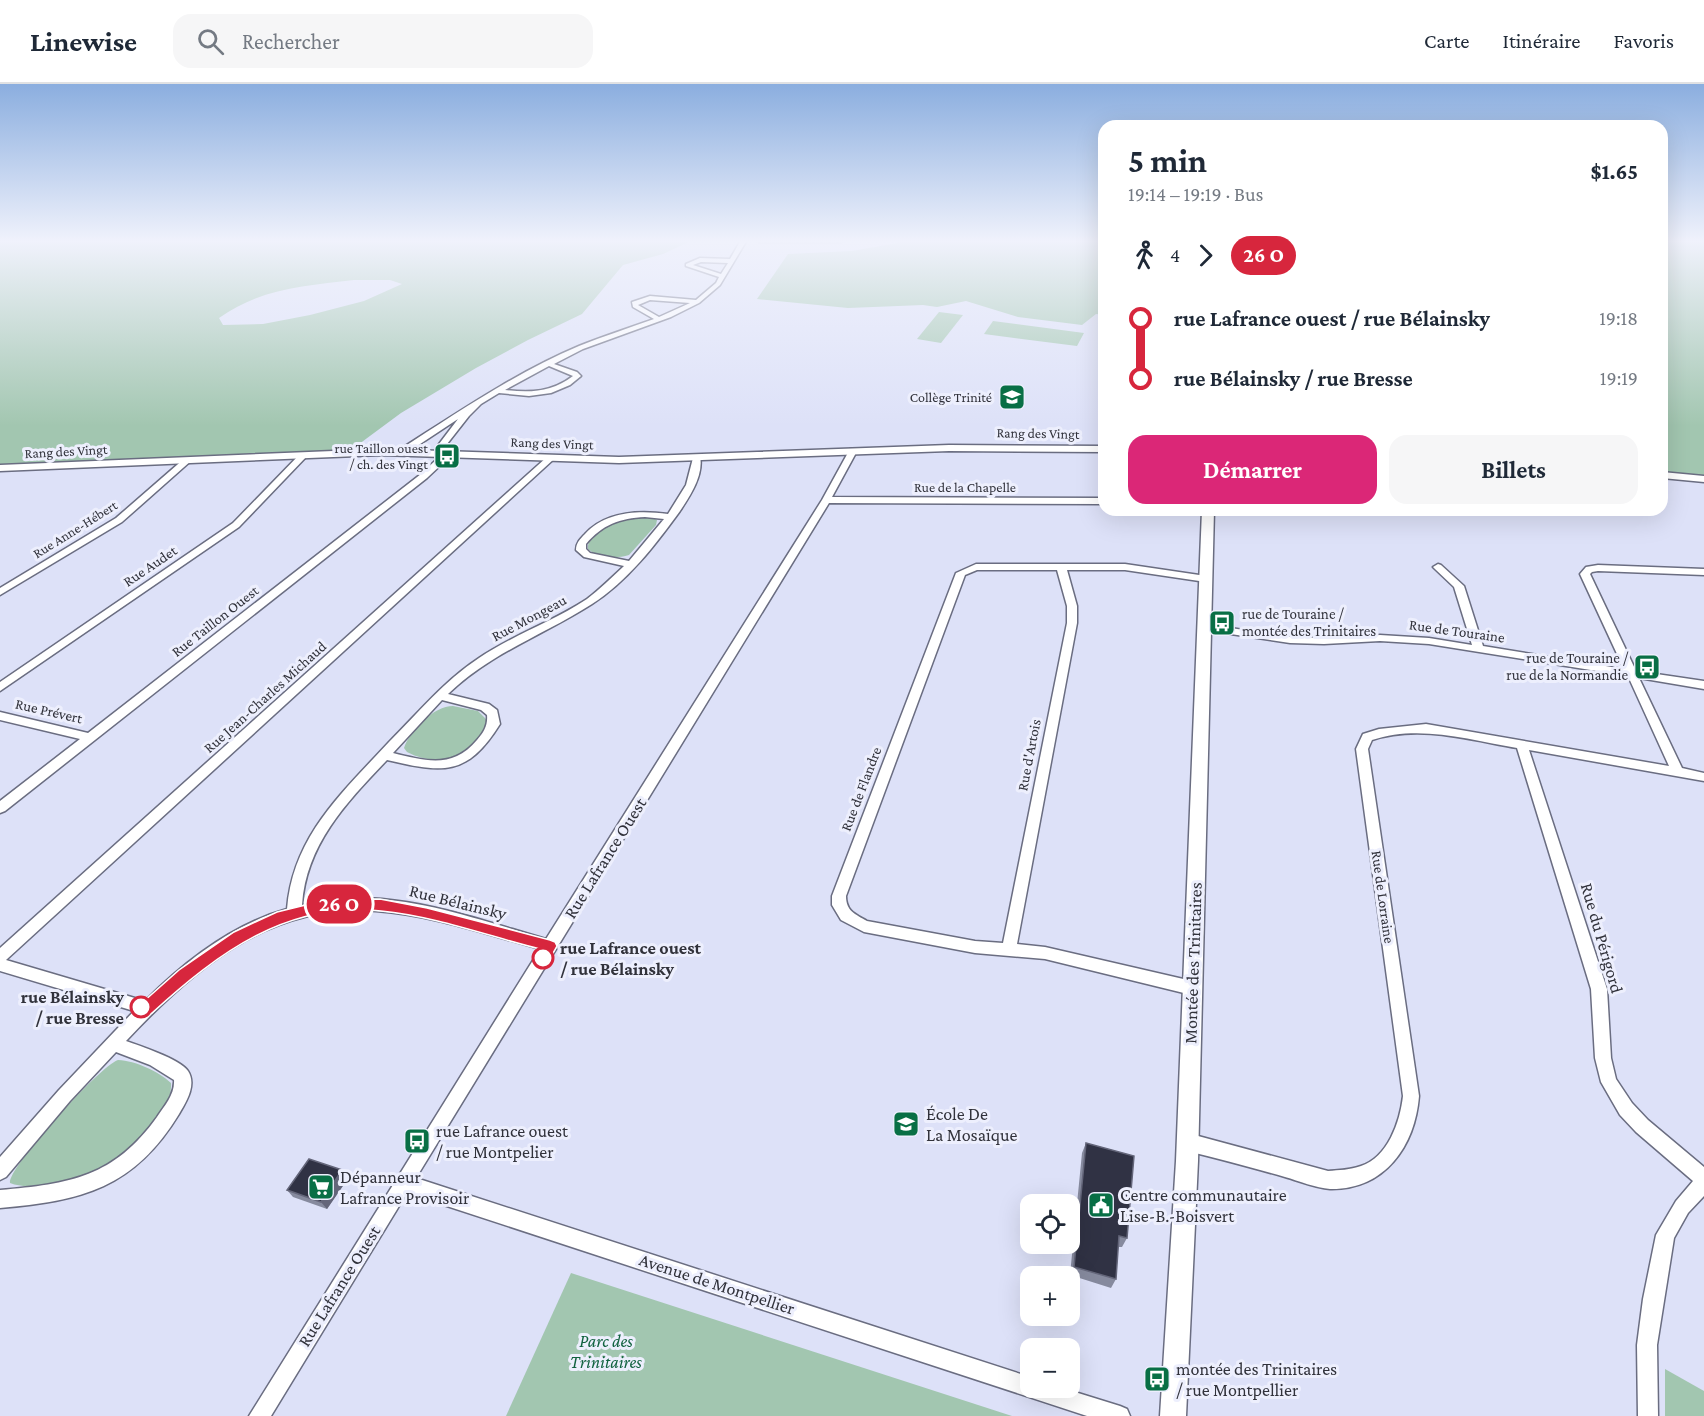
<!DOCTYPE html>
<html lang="fr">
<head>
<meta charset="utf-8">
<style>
  :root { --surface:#fff; --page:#f6f6f7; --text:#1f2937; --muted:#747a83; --line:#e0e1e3; --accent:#db2777 }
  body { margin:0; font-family:"Crimson Pro",serif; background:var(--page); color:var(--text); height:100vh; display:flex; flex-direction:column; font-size:22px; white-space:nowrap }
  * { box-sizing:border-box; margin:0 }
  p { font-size:20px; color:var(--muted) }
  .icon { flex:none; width:33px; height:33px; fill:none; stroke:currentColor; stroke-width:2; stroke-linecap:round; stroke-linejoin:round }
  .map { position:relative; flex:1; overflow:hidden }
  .sheet { position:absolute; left:1098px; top:36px; width:570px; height:396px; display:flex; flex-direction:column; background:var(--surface); border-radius:18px; box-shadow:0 6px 24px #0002 }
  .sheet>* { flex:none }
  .badge { padding:0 12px; border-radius:20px; font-size:21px; line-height:39px }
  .controls { position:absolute; left:1020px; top:1110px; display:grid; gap:12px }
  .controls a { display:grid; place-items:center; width:60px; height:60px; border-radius:12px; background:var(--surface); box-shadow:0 6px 24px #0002; font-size:30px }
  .map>.badge { position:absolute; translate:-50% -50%; box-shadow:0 0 0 3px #fff }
  .legs { display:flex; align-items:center; gap:9px; height:66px; padding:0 30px; font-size:20px }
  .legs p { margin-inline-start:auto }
  .head { display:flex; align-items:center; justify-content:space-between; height:102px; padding:0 30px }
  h1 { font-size:33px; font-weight:700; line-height:45px }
  .primary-button { display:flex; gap:12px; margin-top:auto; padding:12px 30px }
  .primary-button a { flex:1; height:69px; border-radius:18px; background:var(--accent); color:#fff; font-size:24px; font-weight:700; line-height:69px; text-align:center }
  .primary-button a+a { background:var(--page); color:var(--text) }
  ul { padding:0 30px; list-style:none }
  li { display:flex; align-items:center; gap:21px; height:60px; font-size:22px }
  li i { display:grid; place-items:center; width:9px; height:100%; margin:0 8px; background:currentColor }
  li i::after { content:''; width:15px; height:15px; margin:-8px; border:4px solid; border-radius:50%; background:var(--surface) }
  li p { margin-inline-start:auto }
  li:first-child i { background:linear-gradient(#0000 50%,currentColor 0) }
  li:last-child i { background:linear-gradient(currentColor 50%,#0000 0) }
  header { display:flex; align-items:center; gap:36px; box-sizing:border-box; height:84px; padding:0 30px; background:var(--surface); border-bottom:2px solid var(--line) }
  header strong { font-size:28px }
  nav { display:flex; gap:33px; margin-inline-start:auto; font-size:21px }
  .search { width:420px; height:54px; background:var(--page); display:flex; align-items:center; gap:15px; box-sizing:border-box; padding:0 21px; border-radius:18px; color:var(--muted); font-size:22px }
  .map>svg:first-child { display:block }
  .green { fill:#a2c6b0; fill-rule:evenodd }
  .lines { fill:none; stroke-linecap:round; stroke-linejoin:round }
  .minor-casing { stroke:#6a6d81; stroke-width:3 }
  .tertiary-casing { stroke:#6a6d81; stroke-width:3 }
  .minor { fill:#fff; fill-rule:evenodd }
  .tertiary { fill:#fff; fill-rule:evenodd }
  .wall { fill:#868a9e }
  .shaded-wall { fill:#64667a }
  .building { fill:#303244; stroke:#64667a; stroke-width:1.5 }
  .line-1 { fill:#d7263d; stroke:#fff; stroke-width:1.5 }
  .stop-1-dot { fill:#fff; stroke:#d7263d; stroke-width:3 }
  .labels { text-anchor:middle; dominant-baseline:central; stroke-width:6; stroke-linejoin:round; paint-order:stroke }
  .far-poi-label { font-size:14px; fill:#31323b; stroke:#edeffd; text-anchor:end }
  .far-street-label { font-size:14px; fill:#31323b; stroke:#edeffd }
  .street-label { font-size:15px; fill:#31323b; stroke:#edeffd }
  .poi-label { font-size:15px; fill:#31323b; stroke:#edeffd; text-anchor:start }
  .near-street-label { font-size:18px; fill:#31323b; stroke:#edeffd }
  .near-stop-label { font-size:18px; font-weight:bold; fill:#31323b; stroke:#edeffd; text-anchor:start }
  .near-poi-label { font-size:18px; fill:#31323b; stroke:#edeffd; text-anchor:start }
  .near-park-label { font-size:18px; font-style:italic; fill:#11623f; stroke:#edeffd }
</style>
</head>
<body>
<header>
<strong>Linewise</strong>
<div class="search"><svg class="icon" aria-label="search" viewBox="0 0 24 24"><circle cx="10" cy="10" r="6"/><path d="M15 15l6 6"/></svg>Rechercher</div>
<nav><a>Carte</a><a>Itinéraire</a><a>Favoris</a></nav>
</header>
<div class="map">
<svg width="1704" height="1332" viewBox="0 0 1704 1332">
  <rect width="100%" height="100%" fill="#dde1f8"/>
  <g class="green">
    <path d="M0 156H693L663 170 623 181 582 230 528 256 476 284 401 329 351 366 0 381ZM354 196H390L402 200 364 217 310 231 263 240 223 241 219 234C261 204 304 202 354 196Z"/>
    <path d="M914 156H1104V231L1096 230 1082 241 1018 233 966 217 937 223 923 221 848 224 757 215 788 170 852 167Z"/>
    <path d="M1662 156H1704V392L1662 387Z"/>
    <path d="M939 228 963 231 941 259 917 255Z"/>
    <path d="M993 237 1084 249 1077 262 984 250Z"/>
    <path d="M653 434 657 436 656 441 629 471C616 475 598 474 588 465 587 458 592 455 597 449 613 434 632 433 653 434Z"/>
    <path d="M453 622 478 627 487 636C486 645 481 650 476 657 457 678 432 681 407 668L404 664C410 646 434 622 453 622Z"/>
    <path d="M118 976C136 977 158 987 171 999 172 1016 162 1027 152 1040 122 1076 98 1091 51 1099 38 1102 23 1104 10 1099 8 1083 100 982 118 976Z"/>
    <path d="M571 1189 1012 1332H506Z"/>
    <path d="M1665 1285 1704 1307V1332H1665Z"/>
  </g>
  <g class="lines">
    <defs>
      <g id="minor">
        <path d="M741 156H747L720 201 699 219 671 233 583 265 554 280 577 288 581 292 570 301 551 309 529 312 499 309 481 320 469 332 447 360 444 378 427 394 5 727 0 729V717L80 655 0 636V628L88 649 421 390 437 375 439 360 458 335 405 370H399V366C457 329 515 289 579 262 604 252 629 244 654 235L633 223 632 218 650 212 696 216 716 199 719 193 686 182V180L700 174 730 175ZM701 178 728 179 721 190 693 181ZM650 216 690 219 659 233 638 221ZM549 282 573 292C552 308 531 309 505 306Z"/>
        <path d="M756 156H844L841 158H759Z"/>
        <path d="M850 365 857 367 832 413 1104 414V420L829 419 416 1094 1030 1293V1304H1062L1120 1322 1127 1325 1130 1332H1087L407 1109 271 1332H249L540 865C486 850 432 831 376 827 270 819 194 884 126 957 140 962 180 975 188 987 197 1001 186 1018 179 1030 134 1104 82 1117 0 1124V1106C70 1100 114 1093 157 1033 165 1021 175 1010 174 996L150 981 116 968 70 1017 6 1093 0 1096V1073L59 1006 134 927 0 887V864L547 373 554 375 6 876 145 917C184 878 233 840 287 825 293 752 342 709 389 658 418 629 444 597 479 574 513 551 552 538 587 515 600 505 612 493 624 482L584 473 576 466C576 459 580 455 585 450 606 427 639 426 668 430L686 401 693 374 700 372C704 391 690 412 680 427 656 460 627 498 592 520 542 552 492 568 448 610L489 620 497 626 500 640C467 693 443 689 387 676 347 718 306 760 302 821 382 799 469 833 546 855L822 416ZM645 433 664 435 629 477 590 469 586 465V460C602 441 620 434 645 433ZM442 616 481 626 487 631C488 641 484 648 477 656 453 685 426 677 393 669Z"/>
        <path d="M301 369 308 371 239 443 0 607V598L233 439Z"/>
        <path d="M185 374 192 376 122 438 0 511V504L116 434Z"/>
        <path d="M976 480H1125L1206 492 1211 495 1206 498 1125 486H1067L1077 522V539L1017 860 1045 863 1192 897 1197 899 1200 904 1197 909 1192 911 1045 875 975 869 864 848 841 836 832 821V812L956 489ZM977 486H1057L1067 522V539L1003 859 975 857 867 837C855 830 846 827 846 812L965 491Z"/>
        <path d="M1438 480 1441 481 1464 502 1483 562 1624 585 1580 490 1586 483 1598 481 1704 485V491L1598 487 1592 488 1590 490 1636 587 1704 597V605L1639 594 1682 684 1704 689V697L1529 666 1607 905 1611 974 1616 995 1632 1019 1648 1036 1704 1083V1112L1688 1129 1674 1154 1657 1261 1658 1332H1638L1637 1261 1643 1215 1656 1151 1676 1117 1693 1097 1636 1048 1620 1031 1601 998 1595 974 1591 905 1517 664C1470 656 1419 640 1372 656L1368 665 1419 1012C1415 1062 1385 1106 1330 1105 1316 1104 1299 1097 1285 1093 1253 1084 1220 1075 1187 1067L1181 1064 1178 1058 1181 1052 1187 1049 1328 1087C1339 1086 1350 1086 1361 1082 1388 1073 1400 1038 1403 1012L1356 665 1363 650 1379 645 1426 640 1669 682 1628 592 1429 560 1380 557 1324 560 1290 559 1204 546 1199 543 1204 540 1290 553 1324 554 1380 551 1429 554 1472 561 1454 503 1435 485 1433 483Z"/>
      </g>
      <g id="tertiary">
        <path d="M949 361 1104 362V368L949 367 619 379 382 371 0 387V381L382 365 619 373Z"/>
        <path d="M1662 388 1704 392V398L1662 394Z"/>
        <path d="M1202 426H1214L1198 1077 1186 1332H1160L1176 1077Z"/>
      </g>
    </defs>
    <use href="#minor" class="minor-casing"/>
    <use href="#tertiary" class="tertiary-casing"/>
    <use href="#minor" class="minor"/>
    <use href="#tertiary" class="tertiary"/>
  </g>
  <g class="wall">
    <path d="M1086 1059 1127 1154 1122 1163H1118L1116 1195 1111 1204 1070 1191 1082 1069Z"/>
    <path d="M349 1093 327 1125 293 1113 287 1106Z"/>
  </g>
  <path class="shaded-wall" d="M342 1086 349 1093 327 1125 321 1118Z"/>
  <g class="building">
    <path d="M1086 1059 1134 1072 1127 1154 1119 1152 1116 1195 1074 1183Z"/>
    <path d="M309 1075 342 1086 321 1118 287 1106Z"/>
  </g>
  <linearGradient id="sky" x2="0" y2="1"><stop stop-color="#8baedf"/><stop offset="0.46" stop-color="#f0f2fc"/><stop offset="1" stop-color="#f0f2fc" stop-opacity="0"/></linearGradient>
  <rect width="1704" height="342" fill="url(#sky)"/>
  <path class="line-1" d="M380 815 427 824 550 856 555 858 557 862 548 878H538L536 874 540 865C488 852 434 832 381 827 287 817 218 869 152 929 145 931 142 930 135 927L133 923 135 918 144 917 179 886 234 848 277 828 326 816Z"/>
  <defs>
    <symbol id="school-square" viewBox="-11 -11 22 22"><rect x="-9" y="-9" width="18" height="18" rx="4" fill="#086f45" stroke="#edeffd"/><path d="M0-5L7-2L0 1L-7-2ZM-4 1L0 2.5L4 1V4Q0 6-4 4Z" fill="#fff"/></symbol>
    <symbol id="bus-square" viewBox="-11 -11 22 22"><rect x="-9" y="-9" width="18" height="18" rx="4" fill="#086f45" stroke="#edeffd"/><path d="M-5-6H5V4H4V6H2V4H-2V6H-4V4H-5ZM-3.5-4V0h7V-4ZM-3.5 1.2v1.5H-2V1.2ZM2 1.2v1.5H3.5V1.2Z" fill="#fff"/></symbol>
    <symbol id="supermarket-square" viewBox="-11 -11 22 22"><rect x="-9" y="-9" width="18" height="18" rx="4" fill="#086f45" stroke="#edeffd"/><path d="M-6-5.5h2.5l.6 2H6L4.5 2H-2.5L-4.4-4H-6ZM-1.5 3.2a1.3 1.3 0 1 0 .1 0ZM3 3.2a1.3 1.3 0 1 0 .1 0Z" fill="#fff"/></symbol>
    <symbol id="civic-square" viewBox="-11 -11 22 22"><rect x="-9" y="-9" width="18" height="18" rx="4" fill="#086f45" stroke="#edeffd"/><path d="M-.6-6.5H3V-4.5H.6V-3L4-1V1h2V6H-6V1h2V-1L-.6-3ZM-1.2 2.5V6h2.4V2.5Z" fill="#fff"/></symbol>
  </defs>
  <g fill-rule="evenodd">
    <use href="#school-square" x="997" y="298" width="30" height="30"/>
    <use href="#bus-square" x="432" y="357" width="30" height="30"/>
    <use href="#bus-square" x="1207" y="524" width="30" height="30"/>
    <use href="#bus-square" x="1632" y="568" width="30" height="30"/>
    <use href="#school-square" x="891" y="1025" width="30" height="30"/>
    <use href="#bus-square" x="402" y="1042" width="30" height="30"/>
    <use href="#supermarket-square" x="306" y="1088" width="30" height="30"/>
    <use href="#civic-square" x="1086" y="1106" width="30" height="30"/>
    <use href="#bus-square" x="1142" y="1280" width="30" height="30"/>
  </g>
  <g class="stop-1-dot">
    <circle cx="543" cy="874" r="10"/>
    <circle cx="141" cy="923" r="10"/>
  </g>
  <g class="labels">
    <g class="far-poi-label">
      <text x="992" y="313">Collège Trinité</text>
      <text x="428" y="364">rue Taillon ouest<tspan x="428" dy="16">/ ch. des Vingt</tspan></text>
    </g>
    <g class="far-street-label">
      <text transform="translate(1038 349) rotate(1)">Rang des Vingt</text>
      <text transform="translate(552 359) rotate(2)">Rang des Vingt</text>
      <text transform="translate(66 367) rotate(-3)">Rang des Vingt</text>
      <text x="965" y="403">Rue de la Chapelle</text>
      <text transform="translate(75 445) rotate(-32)">Rue Anne-Hébert</text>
    </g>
    <g class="street-label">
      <text transform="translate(150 482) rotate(-34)">Rue Audet</text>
      <text transform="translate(529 534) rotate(-28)">Rue Mongeau</text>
      <text transform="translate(215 537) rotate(-38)">Rue Taillon Ouest</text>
      <text transform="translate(1457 547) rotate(8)">Rue de Touraine</text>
      <text transform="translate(265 613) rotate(-42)">Rue Jean-Charles Michaud</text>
      <text transform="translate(49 627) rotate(13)">Rue Prévert</text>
      <text transform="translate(1029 671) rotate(-79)">Rue d'Artois</text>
      <text transform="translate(861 705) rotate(-69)">Rue de Flandre</text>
      <text transform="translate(1383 813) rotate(82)">Rue de Lorraine</text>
    </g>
    <g class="poi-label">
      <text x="1242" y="530">rue de Touraine /<tspan x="1242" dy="17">montée des Trinitaires</tspan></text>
      <text x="1628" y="574" text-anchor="end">rue de Touraine /<tspan x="1628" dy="17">rue de la Normandie</tspan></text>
    </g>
    <g class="near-street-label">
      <text transform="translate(605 774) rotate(-58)">Rue Lafrance Ouest</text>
      <text transform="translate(458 818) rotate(14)">Rue Bélainsky</text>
      <text transform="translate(1602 854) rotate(74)">Rue du Périgord</text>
      <text transform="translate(1193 879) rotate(-88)">Montée des Trinitaires</text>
      <text transform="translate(717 1200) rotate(18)">Avenue de Montpellier</text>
      <text transform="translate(339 1202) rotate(-58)">Rue Lafrance Ouest</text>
    </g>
    <g class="near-stop-label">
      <text x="560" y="864">rue Lafrance ouest<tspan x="560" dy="21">/ rue Bélainsky</tspan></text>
      <text x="124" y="913" text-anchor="end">rue Bélainsky<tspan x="124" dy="21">/ rue Bresse</tspan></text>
    </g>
    <g class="near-poi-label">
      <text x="926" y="1030">École De<tspan x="926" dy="21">La Mosaïque</tspan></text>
      <text x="436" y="1047">rue Lafrance ouest<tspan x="436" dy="21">/ rue Montpelier</tspan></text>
      <text x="340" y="1093">Dépanneur<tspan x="340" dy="21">Lafrance Provisoir</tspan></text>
      <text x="1120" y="1111">Centre communautaire<tspan x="1120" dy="21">Lise-B.-Boisvert</tspan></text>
      <text x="1176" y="1285">montée des Trinitaires<tspan x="1176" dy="21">/ rue Montpellier</tspan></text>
    </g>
    <g class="near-park-label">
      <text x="606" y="1257">Parc des<tspan x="606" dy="21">Trinitaires</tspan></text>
    </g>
  </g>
</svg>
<div class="controls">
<a><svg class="icon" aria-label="locate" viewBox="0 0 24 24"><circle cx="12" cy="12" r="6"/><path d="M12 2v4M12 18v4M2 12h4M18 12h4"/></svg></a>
<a>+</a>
<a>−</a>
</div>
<b class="badge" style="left:339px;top:820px;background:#d7263d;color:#fff">26 O</b>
<section class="sheet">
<div class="head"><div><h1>5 min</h1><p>19:14 – 19:19 · Bus</p></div><b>$1.65</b></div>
<div class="legs"><svg class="icon" aria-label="walk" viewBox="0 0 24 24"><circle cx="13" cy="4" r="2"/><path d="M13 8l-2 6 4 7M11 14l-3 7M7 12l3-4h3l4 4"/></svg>4<svg class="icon" aria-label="forward" viewBox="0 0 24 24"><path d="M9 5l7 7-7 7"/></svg><b class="badge" style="background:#d7263d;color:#fff">26 O</b></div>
<ul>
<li><i style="color:#d7263d"></i><b>rue Lafrance ouest / rue Bélainsky</b><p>19:18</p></li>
<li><i style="color:#d7263d"></i><b>rue Bélainsky / rue Bresse</b><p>19:19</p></li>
</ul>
<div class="primary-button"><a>Démarrer</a><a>Billets</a></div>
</section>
</div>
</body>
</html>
